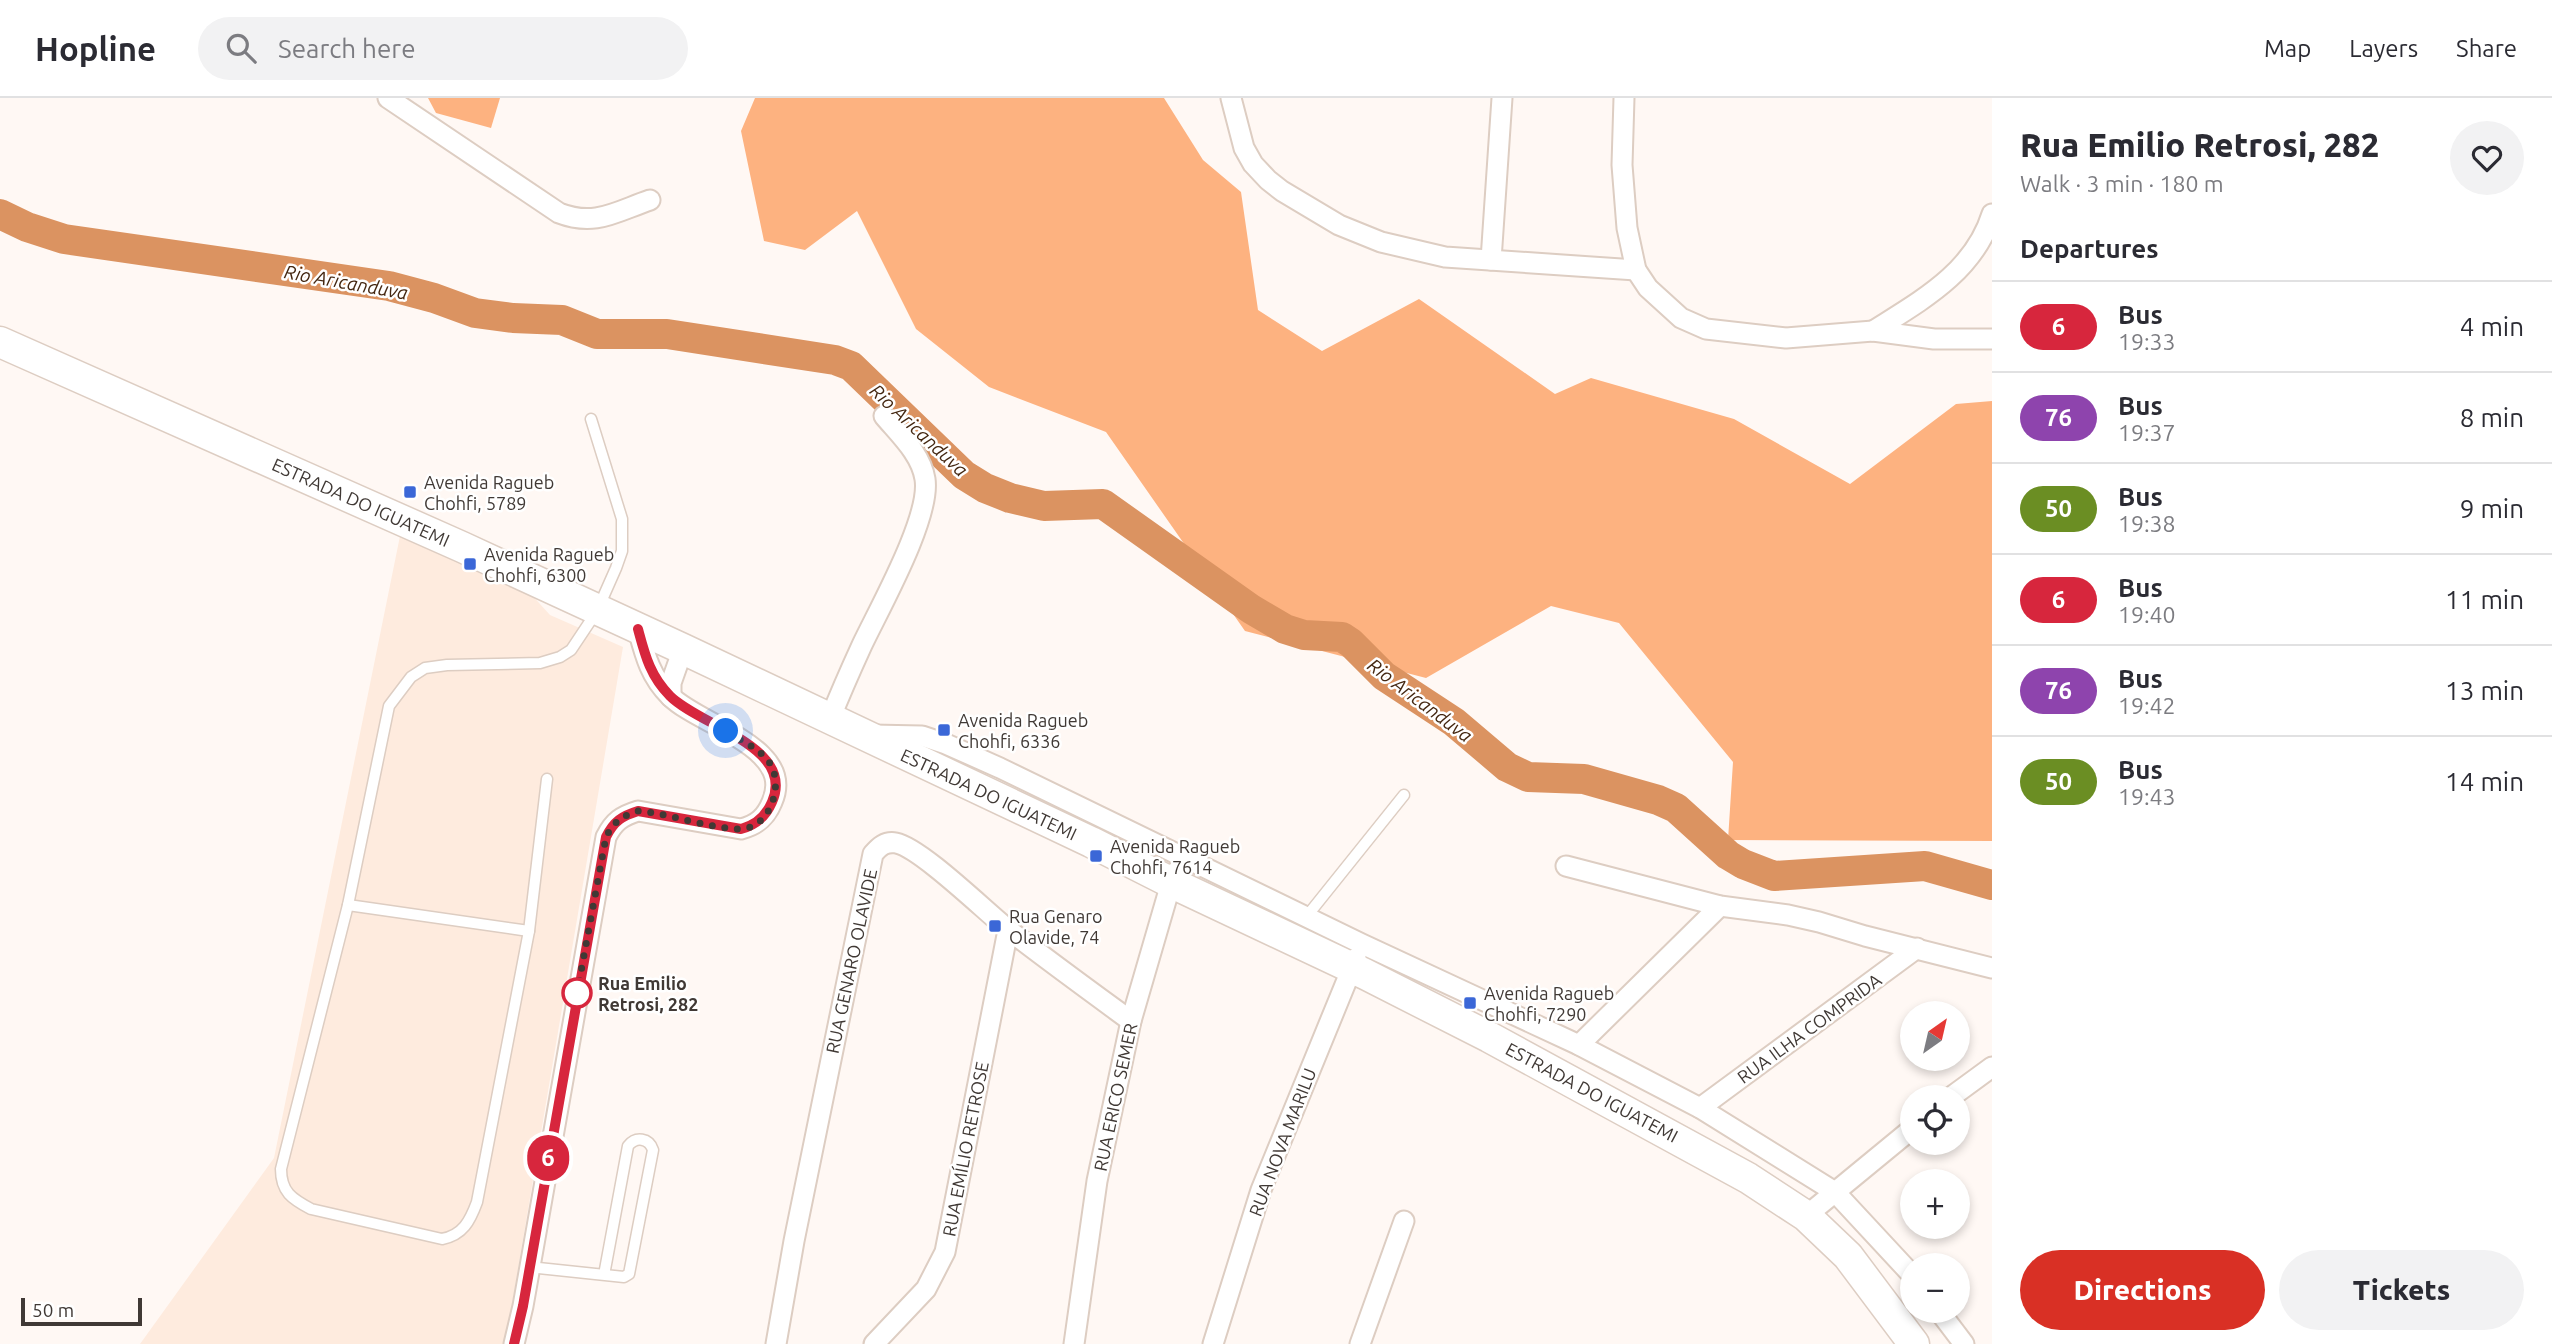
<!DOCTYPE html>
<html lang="en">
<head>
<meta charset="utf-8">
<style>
  :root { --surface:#fff; --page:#f2f2f3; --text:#2b2b33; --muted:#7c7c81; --line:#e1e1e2; --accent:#d93025 }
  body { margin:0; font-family:Ubuntu,sans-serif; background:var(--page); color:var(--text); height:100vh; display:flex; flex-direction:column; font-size:26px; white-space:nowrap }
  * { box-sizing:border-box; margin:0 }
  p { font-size:23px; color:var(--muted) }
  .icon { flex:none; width:38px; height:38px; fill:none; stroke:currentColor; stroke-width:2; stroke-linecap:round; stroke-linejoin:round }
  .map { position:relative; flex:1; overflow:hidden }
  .details { display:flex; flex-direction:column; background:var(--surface); width:560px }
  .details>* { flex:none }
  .badge { padding:0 14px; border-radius:23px; font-size:24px; line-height:46px }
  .needle { width:46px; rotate:34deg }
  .buttons { position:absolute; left:1900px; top:903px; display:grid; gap:14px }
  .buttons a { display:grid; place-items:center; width:70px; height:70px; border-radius:50%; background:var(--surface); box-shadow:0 4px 10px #0003; font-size:35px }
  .scale { position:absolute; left:21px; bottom:18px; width:121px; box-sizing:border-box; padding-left:7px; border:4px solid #403935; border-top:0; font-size:19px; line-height:24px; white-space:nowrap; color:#403935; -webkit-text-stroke:5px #fff; paint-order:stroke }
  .you { position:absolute; width:35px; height:35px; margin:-18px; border:5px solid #fff; border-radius:50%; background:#1a73e8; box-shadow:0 0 0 10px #1a73e833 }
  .map>.badge { position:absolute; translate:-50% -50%; box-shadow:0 0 0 4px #fff }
  h2 { padding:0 28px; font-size:26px; line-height:63px }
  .round { display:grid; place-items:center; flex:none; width:74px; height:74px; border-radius:37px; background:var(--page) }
  .head { display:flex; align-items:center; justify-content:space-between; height:119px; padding:0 28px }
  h1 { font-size:33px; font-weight:800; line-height:52px }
  .action { display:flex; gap:14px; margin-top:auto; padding:14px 28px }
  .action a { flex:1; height:80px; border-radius:42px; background:var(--accent); color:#fff; font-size:28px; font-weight:800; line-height:80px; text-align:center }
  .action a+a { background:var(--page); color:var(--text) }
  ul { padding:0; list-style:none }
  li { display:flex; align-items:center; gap:21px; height:91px; padding:0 28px; border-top:2px solid var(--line) }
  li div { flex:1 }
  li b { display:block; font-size:26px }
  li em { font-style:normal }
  li .badge { min-width:77px; font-weight:700; text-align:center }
  header { display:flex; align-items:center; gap:42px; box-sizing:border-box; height:98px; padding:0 35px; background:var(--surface); border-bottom:2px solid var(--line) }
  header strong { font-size:33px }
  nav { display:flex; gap:38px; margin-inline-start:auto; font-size:24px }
  .search { width:490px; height:63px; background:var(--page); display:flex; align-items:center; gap:18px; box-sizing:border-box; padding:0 24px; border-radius:38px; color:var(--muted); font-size:26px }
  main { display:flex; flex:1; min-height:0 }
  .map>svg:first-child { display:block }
  .built { fill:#feebde }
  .forest { fill:#fdb280 }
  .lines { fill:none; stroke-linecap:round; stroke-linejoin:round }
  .river { stroke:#db9361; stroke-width:30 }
  .service-casing { stroke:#ddcdc2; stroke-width:13 }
  .minor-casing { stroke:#ddcdc2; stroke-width:23 }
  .primary-casing { stroke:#ddcdc2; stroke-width:33 }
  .service { stroke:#fff; stroke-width:10 }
  .minor { stroke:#fff; stroke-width:19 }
  .primary { stroke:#fff; stroke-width:30 }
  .line-casing { stroke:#fff; stroke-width:16 }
  .line { stroke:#d7263d; stroke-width:10 }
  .walk { stroke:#403935; stroke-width:7; stroke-dasharray:0 12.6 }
  .poi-dot { fill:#3b67d7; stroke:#fff; stroke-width:2.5 }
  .stop-dot { fill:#fff; stroke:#d7263d; stroke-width:3.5 }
  .labels { text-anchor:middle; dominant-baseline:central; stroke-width:5; stroke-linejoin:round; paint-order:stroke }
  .poi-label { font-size:18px; fill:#403935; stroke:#fff; text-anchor:start }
  .street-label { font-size:18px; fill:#403935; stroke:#fff }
  .stop-label { font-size:18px; font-weight:bold; fill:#403935; stroke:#fff; text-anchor:start }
  .water-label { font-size:19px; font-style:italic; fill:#442711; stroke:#fff }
</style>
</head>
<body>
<header>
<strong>Hopline</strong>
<div class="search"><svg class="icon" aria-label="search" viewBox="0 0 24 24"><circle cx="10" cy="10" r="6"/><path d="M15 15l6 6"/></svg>Search here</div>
<nav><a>Map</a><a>Layers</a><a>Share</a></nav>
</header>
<main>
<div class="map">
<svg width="1992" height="1246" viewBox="0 0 1992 1246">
  <rect width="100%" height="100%" fill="#fff8f4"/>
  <path class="built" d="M400 438 530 495 550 517 623 549 506 1242 503 1246H140L274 1060Z"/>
  <g class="forest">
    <path d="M428 0H500L491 30 436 15Z"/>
    <path d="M755 0H1164L1203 62 1241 94 1258 212 1322 253 1419 201 1555 296 1591 280 1734 321 1850 386 1956 306 1992 303V743L1728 742 1733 664 1619 525 1551 508 1426 580 1245 533 1106 334 989 289 916 231 857 113 805 152 764 143 741 33Z"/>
  </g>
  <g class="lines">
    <path class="river" d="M0 116 27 129 64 141 389 188 434 200 475 215 513 220 562 222 597 236H667L835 262 851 268 964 377 985 390 1010 400 1044 408 1103 406 1251 511 1285 531 1304 537 1342 539 1351 545 1384 578 1454 624 1507 669 1528 679 1584 681 1658 702 1676 710 1728 757 1743 766 1774 778 1925 768 1992 787"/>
    <defs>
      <g id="service">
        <path d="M547 681 529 833 477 1104C470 1123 463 1137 442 1141L311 1111C292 1101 281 1094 281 1071L348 807 389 608 411 579 425 570 447 567 540 565 560 559 571 552 597 513 616 470 622 453V421L591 321"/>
        <path d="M348 807 529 833"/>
        <path d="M1307 818 1404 697"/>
        <path d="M529 1169 624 1179 629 1176 653 1052C649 1040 636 1038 628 1048L604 1177"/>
      </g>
      <g id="minor">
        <path d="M388 0 559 115C595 129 615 114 650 102"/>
        <path d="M1231 0 1244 50 1253 66 1268 82 1282 93 1339 127 1381 144 1445 159 1636 172"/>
        <path d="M1624 0 1622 67 1627 130 1636 172 1648 190 1681 220 1706 231 1786 240 1873 233 1934 241H1992"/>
        <path d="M1491 162 1502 0"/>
        <path d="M1873 233C1922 202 1974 174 1992 116"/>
        <path d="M671 599V585L683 551"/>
        <path d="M830 621C840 596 851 571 862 547 880 509 931 419 925 381 921 356 900 337 884 318"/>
        <path d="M872 637 922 638 946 646 1000 670 1362 846 1579 947 1700 1010 1835 1094 1913 1178"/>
        <path d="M1566 768 1720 808 1788 817 1819 824 1865 838 1992 870"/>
        <path d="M1579 947 1720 808"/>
        <path d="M1951 999 1992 969"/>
        <path d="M1700 1010 1917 850"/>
        <path d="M1806 1118 1913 1030"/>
        <path d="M1939 1213 1964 1246"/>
        <path d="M514 1246 523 1208 606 739C614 723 622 718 638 713L741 731C757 727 766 719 772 704 796 649 700 628 670 598 650 578 645 557 638 531"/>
        <path d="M776 1246 794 1143 873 756C879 749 885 743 896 745 921 750 986 814 1010 833 1050 864 1090 893 1131 923"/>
        <path d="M874 1246 926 1191 945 1154 1008 832"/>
        <path d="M1074 1246 1097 1083 1131 923 1174 775"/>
        <path d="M1213 1246 1261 1092 1356 860"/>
        <path d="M1360 1246 1404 1123"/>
      </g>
      <path id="primary" d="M0 244 462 449 683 551 1091 744 1172 785 1365 876 1489 939 1748 1080 1806 1118 1848 1158 1914 1246"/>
    </defs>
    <use href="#service" class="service-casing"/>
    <use href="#minor" class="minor-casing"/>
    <use href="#primary" class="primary-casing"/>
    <use href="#service" class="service"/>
    <use href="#minor" class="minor"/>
    <use href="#primary" class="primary"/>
  </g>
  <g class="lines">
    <defs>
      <path id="line" d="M514 1246 523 1208 606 739C614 723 622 718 638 713L741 731C757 727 766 718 772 704 796 649 700 628 670 598 650 578 645 557 638 531"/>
    </defs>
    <use href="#line" class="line-casing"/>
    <use href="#line" class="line"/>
    <path class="walk" d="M577 895 606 739C614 723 622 718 638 713 672 716 706 730 740 731 770 731 785 686 769 664 759 650 740 642 726 633"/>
  </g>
  <g class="poi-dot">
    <rect x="403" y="387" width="14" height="14" rx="3.5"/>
    <rect x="463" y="459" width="14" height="14" rx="3.5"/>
    <rect x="937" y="625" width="14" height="14" rx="3.5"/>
    <rect x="1089" y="751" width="14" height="14" rx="3.5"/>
    <rect x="988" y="821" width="14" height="14" rx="3.5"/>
    <rect x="1463" y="898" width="14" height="14" rx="3.5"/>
  </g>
  <circle class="stop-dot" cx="577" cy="895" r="14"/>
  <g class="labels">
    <g class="poi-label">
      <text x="424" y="384">Avenida Ragueb<tspan x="424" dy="21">Chohfi, 5789</tspan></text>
      <text x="484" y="456">Avenida Ragueb<tspan x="484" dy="21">Chohfi, 6300</tspan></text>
      <text x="958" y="622">Avenida Ragueb<tspan x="958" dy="21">Chohfi, 6336</tspan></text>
      <text x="1110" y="748">Avenida Ragueb<tspan x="1110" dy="21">Chohfi, 7614</tspan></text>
      <text x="1009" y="818">Rua Genaro<tspan x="1009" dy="21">Olavide, 74</tspan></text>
      <text x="1484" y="895">Avenida Ragueb<tspan x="1484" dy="21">Chohfi, 7290</tspan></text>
    </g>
    <g class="street-label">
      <text transform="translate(361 404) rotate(24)">ESTRADA DO IGUATEMI</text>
      <text transform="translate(989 696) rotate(25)">ESTRADA DO IGUATEMI</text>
      <text transform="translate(851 863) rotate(-78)">RUA GENARO OLAVIDE</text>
      <text transform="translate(1809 930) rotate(-36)">RUA ILHA COMPRIDA</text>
      <text transform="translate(1592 994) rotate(28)">ESTRADA DO IGUATEMI</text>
      <text transform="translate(1115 999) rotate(-78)">RUA ERICO SEMER</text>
      <text transform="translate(1282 1044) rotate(-69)">RUA NOVA MARILU</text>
      <text transform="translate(965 1051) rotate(-79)">RUA EMÍLIO RETROSE</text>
    </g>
    <g class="stop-label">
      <text x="598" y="885">Rua Emilio<tspan x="598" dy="21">Retrosi, 282</tspan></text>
    </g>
    <g class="water-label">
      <text transform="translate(346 184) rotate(10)">Rio Aricanduva</text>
      <text transform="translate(919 332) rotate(43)">Rio Aricanduva</text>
      <text transform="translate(1420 602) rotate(37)">Rio Aricanduva</text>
    </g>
  </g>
</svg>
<div class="buttons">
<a><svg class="needle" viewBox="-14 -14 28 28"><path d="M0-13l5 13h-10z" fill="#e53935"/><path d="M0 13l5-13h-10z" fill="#7c7c81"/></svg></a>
<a><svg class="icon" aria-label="locate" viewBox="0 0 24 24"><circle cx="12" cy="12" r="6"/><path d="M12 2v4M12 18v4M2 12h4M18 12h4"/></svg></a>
<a>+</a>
<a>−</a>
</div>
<div class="scale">50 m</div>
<div class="you" style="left:726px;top:633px"></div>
<b class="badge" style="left:548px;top:1060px;background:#d7263d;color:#fff">6</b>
</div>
<section class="details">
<div class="head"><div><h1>Rua Emilio Retrosi, 282</h1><p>Walk · 3 min · 180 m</p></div><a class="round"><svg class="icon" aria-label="heart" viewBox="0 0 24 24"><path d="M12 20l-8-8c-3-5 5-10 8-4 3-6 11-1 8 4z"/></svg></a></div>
<h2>Departures</h2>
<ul>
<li><span class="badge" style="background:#d7263d;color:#fff">6</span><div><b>Bus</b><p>19:33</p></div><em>4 min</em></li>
<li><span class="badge" style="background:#8e44ad;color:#fff">76</span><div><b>Bus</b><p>19:37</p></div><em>8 min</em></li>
<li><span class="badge" style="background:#6b8e23;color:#fff">50</span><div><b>Bus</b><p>19:38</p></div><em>9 min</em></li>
<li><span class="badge" style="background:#d7263d;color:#fff">6</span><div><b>Bus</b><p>19:40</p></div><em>11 min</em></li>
<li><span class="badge" style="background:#8e44ad;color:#fff">76</span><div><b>Bus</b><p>19:42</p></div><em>13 min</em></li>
<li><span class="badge" style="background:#6b8e23;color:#fff">50</span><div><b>Bus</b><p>19:43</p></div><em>14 min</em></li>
</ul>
<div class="action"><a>Directions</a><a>Tickets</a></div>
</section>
</main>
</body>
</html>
